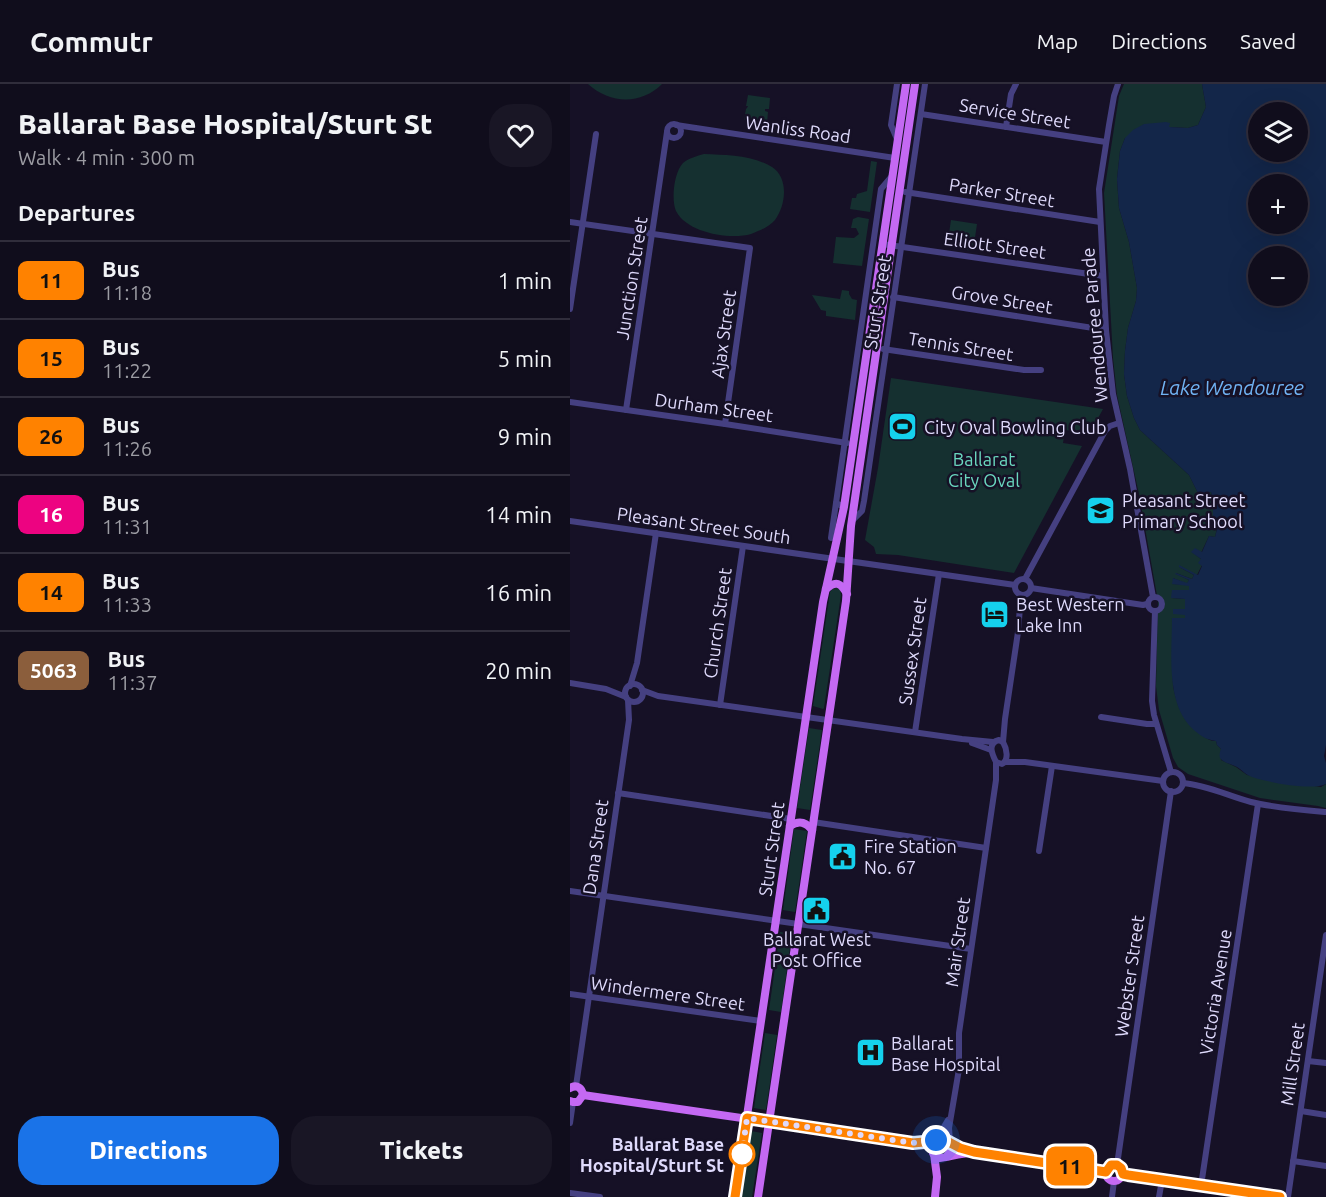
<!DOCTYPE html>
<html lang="en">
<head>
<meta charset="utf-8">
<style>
  :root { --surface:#100d1c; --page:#191625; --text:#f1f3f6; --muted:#9c9ca3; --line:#302d3b; --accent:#1a73e8 }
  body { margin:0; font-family:Ubuntu,sans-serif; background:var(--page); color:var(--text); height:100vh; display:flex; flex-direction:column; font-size:22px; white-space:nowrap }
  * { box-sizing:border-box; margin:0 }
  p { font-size:20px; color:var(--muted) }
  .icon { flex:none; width:33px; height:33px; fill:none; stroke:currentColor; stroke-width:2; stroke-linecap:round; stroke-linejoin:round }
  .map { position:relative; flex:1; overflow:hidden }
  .drawer { display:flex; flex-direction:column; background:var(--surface); width:570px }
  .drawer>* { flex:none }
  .badge { padding:0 12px; border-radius:9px; font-size:21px; line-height:39px }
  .tools { position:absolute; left:678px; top:18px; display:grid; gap:12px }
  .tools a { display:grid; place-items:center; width:60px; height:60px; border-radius:50%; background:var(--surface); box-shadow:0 6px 24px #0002,0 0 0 2px var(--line); font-size:30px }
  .you { position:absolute; width:30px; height:30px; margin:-15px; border:4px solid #fff; border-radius:50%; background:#1a73e8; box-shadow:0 0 0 9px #1a73e833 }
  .map>.badge { position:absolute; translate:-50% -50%; box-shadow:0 0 0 3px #fff }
  h2 { padding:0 18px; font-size:22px; line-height:54px }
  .round { display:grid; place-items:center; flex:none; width:63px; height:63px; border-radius:24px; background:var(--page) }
  .overview { display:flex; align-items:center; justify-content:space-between; height:102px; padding:0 18px }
  h1 { font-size:28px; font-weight:800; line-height:45px }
  .button { display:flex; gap:12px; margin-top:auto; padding:12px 18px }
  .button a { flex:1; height:69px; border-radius:24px; background:var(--accent); color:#fff; font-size:24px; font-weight:800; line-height:69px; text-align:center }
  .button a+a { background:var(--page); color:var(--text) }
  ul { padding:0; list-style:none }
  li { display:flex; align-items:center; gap:18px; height:78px; padding:0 18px; border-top:2px solid var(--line) }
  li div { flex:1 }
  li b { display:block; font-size:22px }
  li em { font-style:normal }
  li .badge { min-width:66px; font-weight:700; text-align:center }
  header { display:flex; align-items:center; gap:36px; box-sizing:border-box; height:84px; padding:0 30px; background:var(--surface); border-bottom:2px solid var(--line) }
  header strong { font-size:28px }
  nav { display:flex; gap:33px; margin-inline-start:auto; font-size:21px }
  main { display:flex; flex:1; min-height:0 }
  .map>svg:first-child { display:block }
  .green { fill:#153030 }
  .water { fill:#132649; fill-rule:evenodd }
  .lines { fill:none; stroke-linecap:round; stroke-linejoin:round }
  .minor { stroke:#454081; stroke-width:6 }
  .major { stroke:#c469f3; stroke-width:8 }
  .line-casing { stroke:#fff; stroke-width:14 }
  .line { stroke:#ff8200; stroke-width:9 }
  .walk { stroke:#dfdafc; stroke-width:6; stroke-dasharray:0 10.8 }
  .stop-dot { fill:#fff; stroke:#ff8200; stroke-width:3 }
  .labels { text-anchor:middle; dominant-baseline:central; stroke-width:5; stroke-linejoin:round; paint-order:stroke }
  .street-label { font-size:18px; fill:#dfdafc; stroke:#161126 }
  .poi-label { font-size:18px; fill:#dfdafc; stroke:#161126; text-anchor:start }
  .park-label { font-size:18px; fill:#6ad7bf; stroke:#161126 }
  .stop-label { font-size:18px; font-weight:bold; fill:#dfdafc; stroke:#161126; text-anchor:end }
  .water-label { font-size:20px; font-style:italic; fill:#70b3f4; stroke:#161126 }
</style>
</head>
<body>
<header>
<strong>Commutr</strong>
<nav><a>Map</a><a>Directions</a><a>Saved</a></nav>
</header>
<main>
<section class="drawer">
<div class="overview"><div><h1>Ballarat Base Hospital/Sturt St</h1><p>Walk · 4 min · 300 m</p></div><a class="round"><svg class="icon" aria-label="heart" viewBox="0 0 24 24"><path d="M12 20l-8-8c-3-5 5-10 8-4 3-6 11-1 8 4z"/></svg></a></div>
<h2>Departures</h2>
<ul>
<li><span class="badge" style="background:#ff8200;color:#111">11</span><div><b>Bus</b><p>11:18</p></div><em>1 min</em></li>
<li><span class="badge" style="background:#ff8200;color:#111">15</span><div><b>Bus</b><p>11:22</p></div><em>5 min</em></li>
<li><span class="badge" style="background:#ff8200;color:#111">26</span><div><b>Bus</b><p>11:26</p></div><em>9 min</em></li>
<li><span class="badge" style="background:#ed0381;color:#fff">16</span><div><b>Bus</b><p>11:31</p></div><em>14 min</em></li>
<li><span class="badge" style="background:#ff8200;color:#111">14</span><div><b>Bus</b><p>11:33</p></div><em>16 min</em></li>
<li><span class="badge" style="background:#8b5e3c;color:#fff">5063</span><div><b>Bus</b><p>11:37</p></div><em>20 min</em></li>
</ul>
<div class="button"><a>Directions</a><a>Tickets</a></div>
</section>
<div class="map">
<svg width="756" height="1113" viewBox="0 0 756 1113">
  <rect width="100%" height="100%" fill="#161126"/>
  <g class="green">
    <path d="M18 0H92C71 21 40 20 18 0Z"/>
    <path d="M554 0H632L636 23 628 41 618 44 599 43 555 54 550 67 547 95 549 124 559 158 567 204 566 217 558 244 555 267 554 290 557 312 564 334 570 346 619 391 629 411 641 408 643 416V439L648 440 645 453 639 452 631 469 622 468 631 475 632 481 627 491 609 483 624 491 622 495 606 489V490L619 496 617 500 603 494V500L619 501V506L602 507V514L615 515V525H603V530H615V534H602L603 602C608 625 613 638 633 652 638 655 640 657 646 657L647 661 651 665V676L666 683 677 691 751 703 756 700V724L748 722 690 714 618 690 608 683 603 674 589 626 586 602 588 517 569 410 547 311 543 274 534 109 549 12Z"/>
    <path d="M178 11 200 14 199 25H195V27L198 28 197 39H194L193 43 175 41 176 36H174L176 25 177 24 178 22H176Z"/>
    <path d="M134 70C156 71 182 71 202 83 219 94 216 121 205 136 199 143 189 147 181 150 160 156 117 149 106 127 101 116 104 88 113 79 119 74 127 72 134 70Z"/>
    <path d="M301 77 307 78 300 128 280 125 282 114H286L287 110 297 107Z"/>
    <path d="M288 133 299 135 292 182 263 179 266 153 284 154 289 150 286 144H281L283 135Z"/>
    <path d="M381 136 407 140 403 167 377 163Z"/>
    <path d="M272 206 279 207V210L282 215 287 216 285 236 256 232V227L251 226 242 211 270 215Z"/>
    <path d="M321 294 533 325 520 349 495 346 493 359 512 362 444 489 328 471 306 470 304 463 295 456 308 384Z"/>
    <path d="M267 504 270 506 271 511 254 624 253 625 243 622 260 508 262 505Z"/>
    <path d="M239 644 252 646 240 726 227 724Z"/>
    <path d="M224 745 237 747 225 828 213 826Z"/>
    <path d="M210 848 222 849 211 928 199 926Z"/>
    <path d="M195 949 207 951 196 1026 184 1024Z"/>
    <path d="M181 1047 192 1049 182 1113H171Z"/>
  </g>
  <path class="water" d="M632 0H756V661L754 672 756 679V700C742 707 697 698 682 693 676 691 672 686 667 683 662 680 653 679 650 674 649 672 650 667 651 665L647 661 646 657C638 656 632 653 625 647 595 622 602 570 602 534H615V531L603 530V525H615V515L601 514 602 506H619V502L602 500 603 494 617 499 619 496 605 490 606 489 622 495 624 491 609 483V481L628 491 632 482 628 479 631 475 621 468 625 464 632 468 639 452 645 453 648 441 643 439V416L641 408 629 411 619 391 570 346 564 334 557 312 554 290 555 267 558 244 566 217 567 204 559 158 549 124 547 95 550 67 555 54 563 46 574 40 596 38 600 39 599 43 618 44 628 41 636 23ZM688 28H728V68H688ZM688 100H728V140H688ZM688 172H728V212H688Z"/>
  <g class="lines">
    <g class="minor">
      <path d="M327 0 321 41 327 55"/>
      <path d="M548 0 544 12 539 41 529 105 536 246 543 310 560 385 583 513"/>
      <path d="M351 30 536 58"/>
      <circle cx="104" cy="47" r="7"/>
      <path d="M106 41 325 74"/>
      <path d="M436 43 441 10 446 0"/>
      <path d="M335 108 530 138"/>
      <path d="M0 138 180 164 155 340"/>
      <path d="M312 160 533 192"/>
      <path d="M323 213 536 246"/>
      <path d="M0 225 26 50"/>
      <path d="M313 265 454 286H471"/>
      <path d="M0 318 155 340 277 359"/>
      <path d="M56 326 97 48"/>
      <path d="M274 423 266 419 311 105 322 92"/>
      <path d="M0 437 445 501"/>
      <path d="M282 437 292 427 294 417 355 0"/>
      <path d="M261 454 266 419"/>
      <circle cx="453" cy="503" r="8"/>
      <path d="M455 495 535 347 540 342 549 339"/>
      <path d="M461 504 573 521 577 520"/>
      <circle cx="585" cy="520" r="7"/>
      <path d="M585 527 582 617 584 631 601 688"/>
      <path d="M0 599 36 605 56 613"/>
      <circle cx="64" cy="609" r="9"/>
      <path d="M60 602 67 579 86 449"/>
      <path d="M72 606 88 612 392 655 423 658"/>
      <path d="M150 621 173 462"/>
      <path d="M531 633 577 640H586"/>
      <path d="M345 648 369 490"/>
      <path d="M429 656 433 658C437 665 439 676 432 680L426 678C422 670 417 659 429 656Z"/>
      <path d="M433 658 435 635 448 548 451 511"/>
      <path d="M402 659 421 666"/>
      <path d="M435 678H455L593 697"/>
      <circle cx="603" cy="698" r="10"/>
      <path d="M613 699C637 701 658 712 681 718 705 724 731 726 756 728"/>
      <path d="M48 709 221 735"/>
      <path d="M243 738 416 764"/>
      <path d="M469 767 482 682"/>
      <path d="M0 807 401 865"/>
      <path d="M0 910 191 937"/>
      <path d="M738 977 756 979"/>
      <path d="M6 1002 59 636 58 616"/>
      <path d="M731 1027 756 1031"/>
      <path d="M0 1039 3 1018"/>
      <path d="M366 1056 378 1036"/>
      <path d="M380 1058 379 1044 389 985V949L426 696V678"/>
      <path d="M723 1077 756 1082"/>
      <path d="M547 1081 601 707"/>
      <path d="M631 1102 688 720"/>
      <path d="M0 1109 30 1113"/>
      <path d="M542 1113 544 1097"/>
      <path d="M589 1113 592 1096"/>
      <path d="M718 1113 756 851"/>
    </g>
    <g class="major">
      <path d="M256 505C266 496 271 499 277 510"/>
      <path d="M220 742C229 736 236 738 242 746"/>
      <path d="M0 1004C7 1000 12 1004 13 1011"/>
      <path d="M13 1011 343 1059 365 1057"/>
      <path d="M0 1017 3 1018H8L13 1011"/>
      <path d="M380 1060 404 1068 536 1088"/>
      <path d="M364 1070 367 1093 365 1113"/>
      <path d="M377 1072 381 1067 380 1058 373 1055C361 1056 358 1072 370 1074 375 1074 392 1069 400 1069"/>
      <circle cx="544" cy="1089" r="8"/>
      <path d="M553 1090 709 1113"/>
      <path d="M165 1113 253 518 274 423 336 0"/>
      <path d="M188 1113 276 517 281 442 345 0"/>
    </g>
  </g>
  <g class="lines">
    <defs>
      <path id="line" d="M165 1113 177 1034 343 1059 365 1057 373 1055 390 1064 404 1068 536 1088 541 1081H547L551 1084 553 1090 558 1091 710 1113"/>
    </defs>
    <use href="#line" class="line-casing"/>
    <use href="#line" class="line"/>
    <path class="walk" d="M172 1070 177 1034 343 1059 366 1056"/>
  </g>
  <defs>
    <symbol id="stadium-square" viewBox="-11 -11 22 22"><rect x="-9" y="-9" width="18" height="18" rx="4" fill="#15d1ed" stroke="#161126"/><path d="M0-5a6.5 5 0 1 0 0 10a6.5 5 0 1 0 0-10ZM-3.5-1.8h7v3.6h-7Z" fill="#111"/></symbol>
    <symbol id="school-square" viewBox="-11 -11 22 22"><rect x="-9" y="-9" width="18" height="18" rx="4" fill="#15d1ed" stroke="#161126"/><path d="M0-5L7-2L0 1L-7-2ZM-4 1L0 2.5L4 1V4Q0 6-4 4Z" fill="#111"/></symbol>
    <symbol id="hotel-square" viewBox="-11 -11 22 22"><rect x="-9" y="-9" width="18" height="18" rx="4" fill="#15d1ed" stroke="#161126"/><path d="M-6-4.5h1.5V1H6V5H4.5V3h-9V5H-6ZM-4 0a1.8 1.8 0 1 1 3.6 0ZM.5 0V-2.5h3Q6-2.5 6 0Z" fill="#111"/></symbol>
    <symbol id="civic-square" viewBox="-11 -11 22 22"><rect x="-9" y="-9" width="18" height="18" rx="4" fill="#15d1ed" stroke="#161126"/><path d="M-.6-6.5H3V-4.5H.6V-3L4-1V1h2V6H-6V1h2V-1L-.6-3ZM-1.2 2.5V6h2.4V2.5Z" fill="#111"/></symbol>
    <symbol id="hospital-square" viewBox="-11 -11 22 22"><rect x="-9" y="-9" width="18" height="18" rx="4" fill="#15d1ed" stroke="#161126"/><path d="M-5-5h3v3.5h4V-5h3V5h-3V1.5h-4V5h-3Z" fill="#111"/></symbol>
  </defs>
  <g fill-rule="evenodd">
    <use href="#stadium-square" x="316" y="326" width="33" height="33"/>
    <use href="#school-square" x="514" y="410" width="33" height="33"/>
    <use href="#hotel-square" x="408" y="514" width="33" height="33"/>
    <use href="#civic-square" x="256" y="756" width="33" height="33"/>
    <use href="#civic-square" x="230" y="810" width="33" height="33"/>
    <use href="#hospital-square" x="284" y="952" width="33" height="33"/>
  </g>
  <circle class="stop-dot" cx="172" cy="1070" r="12"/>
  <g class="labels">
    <g class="street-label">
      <text transform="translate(445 29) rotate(9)">Service Street</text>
      <text transform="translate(228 45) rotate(8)">Wanliss Road</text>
      <text transform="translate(432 108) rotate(9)">Parker Street</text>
      <text transform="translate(425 161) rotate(8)">Elliott Street</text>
      <text transform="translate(61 194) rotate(-81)">Junction Street</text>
      <text transform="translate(432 215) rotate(9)">Grove Street</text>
      <text transform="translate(307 218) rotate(-81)">Sturt Street</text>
      <text transform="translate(524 241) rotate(-95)">Wendouree Parade</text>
      <text transform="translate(153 250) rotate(-82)">Ajax Street</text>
      <text transform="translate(391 262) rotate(9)">Tennis Street</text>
      <text transform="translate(144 323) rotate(8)">Durham Street</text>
      <text transform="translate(134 441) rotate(8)">Pleasant Street South</text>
      <text transform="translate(147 539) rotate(-82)">Church Street</text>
      <text transform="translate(342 567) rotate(-82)">Sussex Street</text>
      <text transform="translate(25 763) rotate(-82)">Dana Street</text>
      <text transform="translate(201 765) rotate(-82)">Sturt Street</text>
      <text transform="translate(387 858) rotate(-82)">Mair Street</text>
      <text transform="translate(559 892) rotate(-82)">Webster Street</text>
      <text transform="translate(645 908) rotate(-81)">Victoria Avenue</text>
      <text transform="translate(98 909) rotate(8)">Windermere Street</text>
      <text transform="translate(722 980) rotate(-82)">Mill Street</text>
    </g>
    <g class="poi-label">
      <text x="354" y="343">City Oval Bowling Club</text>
      <text x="552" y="416">Pleasant Street<tspan x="552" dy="21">Primary School</tspan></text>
      <text x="446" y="520">Best Western<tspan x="446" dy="21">Lake Inn</tspan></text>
      <text x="294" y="762">Fire Station<tspan x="294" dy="21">No. 67</tspan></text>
      <text x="247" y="855" text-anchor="middle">Ballarat West<tspan x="247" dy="21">Post Office</tspan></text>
      <text x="321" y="959">Ballarat<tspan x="321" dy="21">Base Hospital</tspan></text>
    </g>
    <g class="park-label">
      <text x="414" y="375">Ballarat<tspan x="414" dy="21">City Oval</tspan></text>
    </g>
    <g class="stop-label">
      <text x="154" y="1060">Ballarat Base<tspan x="154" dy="21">Hospital/Sturt St</tspan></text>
    </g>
    <g class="water-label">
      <text x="662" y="303">Lake Wendouree</text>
    </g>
  </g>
</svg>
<div class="tools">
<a><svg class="icon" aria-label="layers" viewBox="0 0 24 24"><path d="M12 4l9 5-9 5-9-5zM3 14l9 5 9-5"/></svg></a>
<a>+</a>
<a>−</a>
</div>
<div class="you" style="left:366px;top:1056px"></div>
<b class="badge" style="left:500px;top:1082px;background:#ff8200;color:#111">11</b>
</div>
</main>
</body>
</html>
